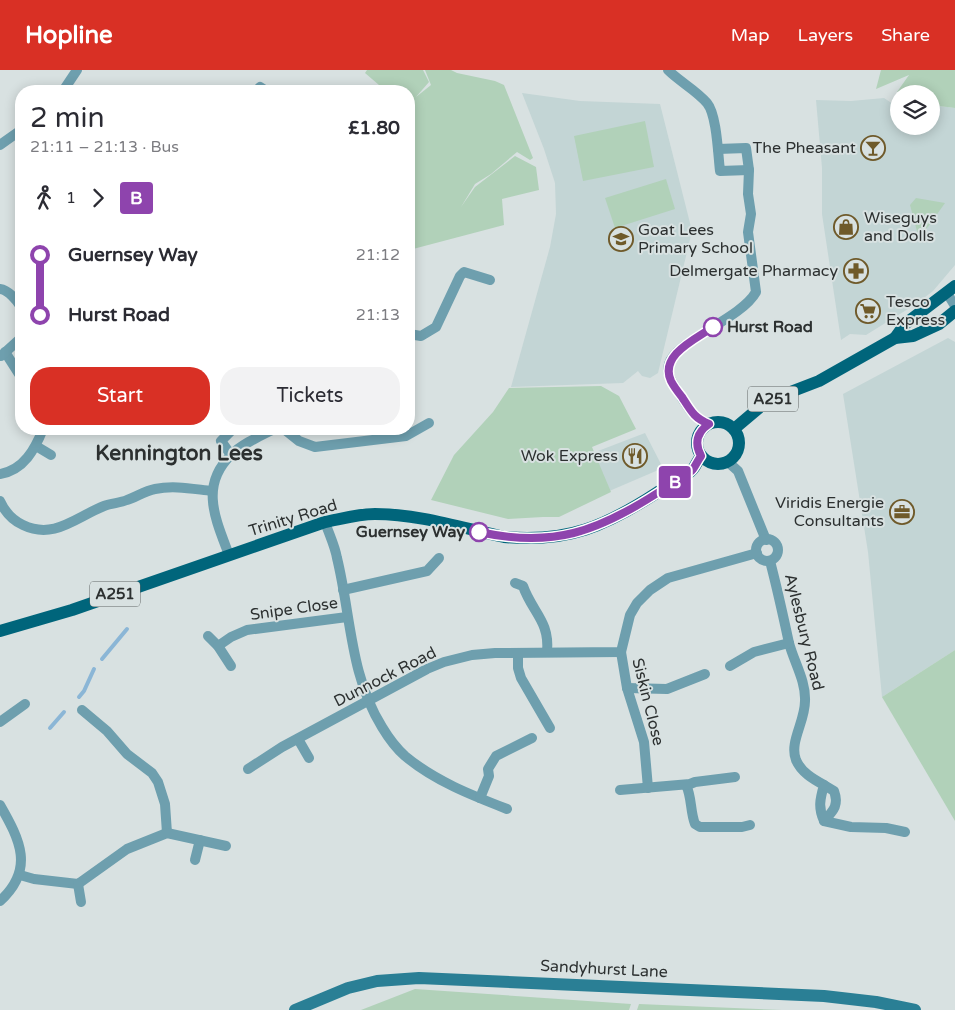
<!DOCTYPE html>
<html lang="en">
<head>
<meta charset="utf-8">
<style>
  :root { --surface:#fff; --page:#f2f2f3; --text:#2b2b33; --muted:#7c7c81; --accent:#d93025 }
  body { margin:0; font-family:"Varela Round",sans-serif; background:var(--page); color:var(--text); height:100vh; display:flex; flex-direction:column; font-size:19px; white-space:nowrap }
  * { box-sizing:border-box; margin:0 }
  p { font-size:16px; color:var(--muted) }
  .icon { flex:none; width:28px; height:28px; fill:none; stroke:currentColor; stroke-width:2; stroke-linecap:round; stroke-linejoin:round }
  .map { position:relative; flex:1; overflow:hidden }
  .panel { position:absolute; left:15px; top:15px; width:400px; height:350px; display:flex; flex-direction:column; background:var(--surface); border-radius:20px; box-shadow:0 2px 12px #0003 }
  .panel>* { flex:none }
  .badge { padding:0 10px; border-radius:4px; font-size:18px; line-height:32px }
  .buttons { position:absolute; left:890px; top:15px; display:grid; gap:10px }
  .buttons a { display:grid; place-items:center; width:50px; height:50px; border-radius:50%; background:var(--surface); box-shadow:0 2px 12px #0003; font-size:25px }
  .map>.badge { position:absolute; translate:-50% -50%; box-shadow:0 0 0 2px #fff }
  .legs { display:flex; align-items:center; gap:8px; height:55px; padding:0 15px; font-size:16px }
  .legs p { margin-inline-start:auto }
  .overview { display:flex; align-items:center; justify-content:space-between; height:85px; padding:0 15px }
  h1 { font-size:28px; font-weight:600; line-height:38px }
  .cta { display:flex; gap:10px; margin-top:auto; padding:10px 15px }
  .cta a { flex:1; height:58px; border-radius:20px; background:var(--accent); color:#fff; font-size:20px; font-weight:600; line-height:58px; text-align:center }
  .cta a+a { background:var(--page); color:var(--text) }
  ul { padding:0 15px; list-style:none }
  li { display:flex; align-items:center; gap:18px; height:60px; font-size:19px }
  li i { display:grid; place-items:center; width:8px; height:100%; margin:0 6px; background:currentColor }
  li i::after { content:''; width:12px; height:12px; margin:-6px; border:4px solid; border-radius:50%; background:var(--surface) }
  li p { margin-inline-start:auto }
  li:first-child i { background:linear-gradient(#0000 50%,currentColor 0) }
  li:last-child i { background:linear-gradient(currentColor 50%,#0000 0) }
  header { display:flex; align-items:center; gap:30px; box-sizing:border-box; height:70px; padding:0 25px; background:var(--accent); color:#fff }
  header strong { font-size:24px }
  nav { display:flex; gap:28px; margin-inline-start:auto; font-size:18px }
  .map>svg:first-child { display:block }
  .built { fill:#c3d5d5 }
  .green { fill:#b1d1b9 }
  .lines { fill:none; stroke-linecap:round; stroke-linejoin:round }
  .stream { stroke:#8bb6d6; stroke-width:4 }
  .street { stroke:#6e9fae; stroke-width:10 }
  .secondary { stroke:#2a7f95; stroke-width:12 }
  .primary { stroke:#00657b; stroke-width:12 }
  .line-1-casing { stroke:#fff; stroke-width:11 }
  .line-1 { stroke:#8e44ad; stroke-width:8 }
  .stop-1-dot { fill:#fff; stroke:#8e44ad; stroke-width:2.5 }
  .labels { text-anchor:middle; dominant-baseline:central; stroke-width:4; stroke-linejoin:round; paint-order:stroke }
  .shield { fill:#d8e1e1; stroke:#606565; stroke-width:1 }
  .shield-label { font-size:15px; font-weight:bold; fill:#2c3030 }
  .poi-label { font-size:16px; fill:#2c3030; stroke:#d8e1e1; text-anchor:end }
  .stop-label { font-size:16px; font-weight:bold; fill:#2c3030; stroke:#d8e1e1; text-anchor:start }
  .street-label { font-size:16px; fill:#2c3030; stroke:#d8e1e1 }
  .district-label { font-size:21px; font-weight:bold; fill:#2c3030; stroke:#d8e1e1 }
</style>
</head>
<body>
<header>
<strong>Hopline</strong>
<nav><a>Map</a><a>Layers</a><a>Share</a></nav>
</header>
<div class="map">
<svg width="955" height="940" viewBox="0 0 955 940">
  <rect width="100%" height="100%" fill="#d8e1e1"/>
  <g class="built">
    <path d="M522 23 580 31 660 34 692 161 658 303 650 308 642 306 638 301 623 313 511 317 550 177 556 144 555 113 544 79Z"/>
    <path d="M884 28 899 38V56H931V35L955 38V195L933 221 916 234 866 265 850 264 841 270 822 144V98L816 30 851 31Z"/>
    <path d="M948 268 955 272V580L882 627 868 482 843 324Z"/>
    <path d="M645 363 663 398 600 425 587 397 603 390 598 381Z"/>
  </g>
  <g class="green">
    <path d="M367 0H423L429 12 416 27 431 15 425 0H451L457 3 495 11 504 15 533 88 530 90 517 82 491 104 475 114 461 137 475 117 515 86 536 97 539 120 502 129 504 155 413 179 409 161V21H386L365 3Z"/>
    <path d="M881 0H955V38L931 35V24H899L897 22 909 5 876 19Z"/>
    <path d="M645 51 654 97 583 111 574 66Z"/>
    <path d="M666 109 675 139 615 158 605 128Z"/>
    <path d="M916 128 945 133 928 157 918 165 910 135Z"/>
    <path d="M601 316 619 326 636 359 592 377 611 422 559 447H543L508 449 431 430 454 385 493 342 509 318Z"/>
    <path d="M955 580V751L882 627Z"/>
    <path d="M415 919 631 934 629 940H361Z"/>
    <path d="M639 934 782 940H637Z"/>
  </g>
  <g class="lines">
    <g class="stream">
      <path d="M102 589 127 559"/>
      <path d="M79 627 84 621 94 599"/>
      <path d="M50 658 64 642"/>
    </g>
    <g class="street">
      <path d="M668 0C680 12 696 20 707 33 717 45 718 85 720 101L749 100"/>
      <path d="M63 21 77 0"/>
      <path d="M256 21 260 17 266 21"/>
      <path d="M0 75 21 60"/>
      <path d="M0 219C8 220 17 230 21 237"/>
      <path d="M947 223 955 236"/>
      <path d="M409 264 421 266 436 257 460 206 464 202 490 210"/>
      <path d="M5 282 21 307"/>
      <path d="M1 286 21 268"/>
      <path d="M709 354C691 346 689 338 678 322 673 313 666 305 669 294 675 271 741 249 756 222L748 162 751 144 748 124 749 100 746 78 718 79"/>
      <path d="M284 359 299 371 315 377 406 366 429 353"/>
      <path d="M36 376 51 385"/>
      <path d="M231 385 221 371 233 359"/>
      <path d="M728 392 738 401 766 470"/>
      <path d="M0 404C24 400 35 379 43 359"/>
      <path d="M0 431C5 442 12 450 23 455 54 470 76 447 104 436 112 433 120 433 127 430 136 427 145 421 155 419 174 415 193 419 212 421"/>
      <path d="M325 452C329 464 335 476 337 488 351 545 350 606 382 657 388 667 396 678 405 686 435 711 471 725 507 739"/>
      <circle cx="767" cy="480" r="11"/>
      <path d="M229 485C216 450 199 416 231 385 242 374 260 366 274 359"/>
      <path d="M770 491C777 518 783 545 789 573 794 592 806 611 805 631 805 652 789 672 796 690 801 702 813 709 824 715 820 729 818 738 824 751L851 757 886 758 905 762"/>
      <path d="M515 513 523 516C532 542 550 551 547 582"/>
      <path d="M343 520 427 501 439 488"/>
      <path d="M208 566 218 576 231 596"/>
      <path d="M218 576 231 567 247 560 347 547"/>
      <path d="M621 582 627 618 644 672 648 718"/>
      <path d="M518 583V598L521 608 550 658"/>
      <path d="M730 596 754 582 789 573"/>
      <path d="M627 618 667 619 705 604"/>
      <path d="M82 640 107 661 127 684 152 703 158 712 165 734 167 763"/>
      <path d="M0 652 25 634"/>
      <path d="M298 669 309 688"/>
      <path d="M248 699 282 677 427 599 444 592 472 585 495 583 621 582 630 545 637 533 650 520 668 508 757 483"/>
      <path d="M686 715C692 727 690 741 695 754L700 757H742L750 755"/>
      <path d="M824 715 834 721C839 735 834 740 824 751"/>
      <path d="M620 720 690 714 695 712 735 707"/>
      <path d="M480 728 489 706 488 699 496 686 532 668"/>
      <path d="M0 735C20 770 35 799 0 831"/>
      <path d="M195 790 200 770"/>
      <path d="M20 805 34 809 78 814 127 779 167 763 226 776"/>
      <path d="M78 814 81 832"/>
    </g>
    <path class="secondary" d="M295 940 348 918 377 911 419 908 824 926 876 932 915 940"/>
    <g class="primary">
      <path d="M895 268 905 254 955 216"/>
      <circle cx="718" cy="373" r="21"/>
      <path d="M734 359 767 331 819 311 895 268 913 266 939 254 955 241"/>
      <path d="M0 561 72 540 325 452C341 449 358 444 375 444 418 444 462 458 504 467 568 473 606 456 658 422 668 416 687 407 693 399 696 395 698 390 701 386"/>
    </g>
  </g>
  <g class="lines">
    <defs>
      <path id="line-1" d="M479 462C553 478 597 462 659 422 668 416 687 407 693 399 696 395 698 390 701 386 694 373 697 362 709 354 694 348 691 341 682 327 678 322 674 317 671 311 659 285 696 269 713 257"/>
    </defs>
    <use href="#line-1" class="line-1-casing"/>
    <use href="#line-1" class="line-1"/>
  </g>
  <defs>
    <symbol id="bar-ring" viewBox="-11 -11 22 22"><circle r="9.5" fill="#d8e1e1" stroke="#6f5a2a" stroke-width="1.5"/><path d="M-6-5H6L.8 .8V4.5H3.5V6h-7V4.5H-.8V.8Z" fill="#6f5a2a"/></symbol>
    <symbol id="shop-ring" viewBox="-11 -11 22 22"><circle r="9.5" fill="#d8e1e1" stroke="#6f5a2a" stroke-width="1.5"/><path d="M-5-2.5h2.3a2.7 3.5 0 0 1 5.4 0H5L5.5 6h-11ZM-1.5-2.5h3a1.5 2.3 0 0 0-3 0Z" fill="#6f5a2a"/></symbol>
    <symbol id="school-ring" viewBox="-11 -11 22 22"><circle r="9.5" fill="#d8e1e1" stroke="#6f5a2a" stroke-width="1.5"/><path d="M0-5L7-2L0 1L-7-2ZM-4 1L0 2.5L4 1V4Q0 6-4 4Z" fill="#6f5a2a"/></symbol>
    <symbol id="pharmacy-ring" viewBox="-11 -11 22 22"><circle r="9.5" fill="#d8e1e1" stroke="#6f5a2a" stroke-width="1.5"/><path d="M-2-6h4v4h4v4h-4v4h-4v-4h-4v-4h4Z" fill="#6f5a2a"/></symbol>
    <symbol id="supermarket-ring" viewBox="-11 -11 22 22"><circle r="9.5" fill="#d8e1e1" stroke="#6f5a2a" stroke-width="1.5"/><path d="M-6-5.5h2.5l.6 2H6L4.5 2H-2.5L-4.4-4H-6ZM-1.5 3.2a1.3 1.3 0 1 0 .1 0ZM3 3.2a1.3 1.3 0 1 0 .1 0Z" fill="#6f5a2a"/></symbol>
    <symbol id="restaurant-ring" viewBox="-11 -11 22 22"><circle r="9.5" fill="#d8e1e1" stroke="#6f5a2a" stroke-width="1.5"/><path d="M-5-6h1v4h1v-4h1v4h1v-4h1v5L-1.5 .5V6h-2V.5L-5-1ZM5-6V6H3V1.5H1.5Q1.5-4 5-6Z" fill="#6f5a2a"/></symbol>
    <symbol id="office-ring" viewBox="-11 -11 22 22"><circle r="9.5" fill="#d8e1e1" stroke="#6f5a2a" stroke-width="1.5"/><path d="M-6-3h4V-5.5h4V-3h4V5H-6ZM-1-4.5V-3h2v-1.5ZM-6 0V1H6V0Z" fill="#6f5a2a"/></symbol>
  </defs>
  <g fill-rule="evenodd">
    <use href="#bar-ring" x="859" y="64" width="28" height="28"/>
    <use href="#shop-ring" x="832" y="143" width="28" height="28"/>
    <use href="#school-ring" x="607" y="155" width="28" height="28"/>
    <use href="#pharmacy-ring" x="842" y="187" width="28" height="28"/>
    <use href="#supermarket-ring" x="854" y="227" width="28" height="28"/>
    <use href="#restaurant-ring" x="621" y="372" width="28" height="28"/>
    <use href="#office-ring" x="888" y="428" width="28" height="28"/>
  </g>
  <g class="stop-1-dot">
    <circle cx="713" cy="257" r="9"/>
    <circle cx="479" cy="462" r="9"/>
  </g>
  <g class="labels">
    <g class="shield">
      <rect x="748" y="316.5" width="50" height="25" rx="4"/>
      <rect x="90" y="511.5" width="50" height="25" rx="4"/>
    </g>
    <g class="shield-label">
      <text x="773" y="329">A251</text>
      <text x="115" y="524">A251</text>
    </g>
    <g class="poi-label">
      <text x="856" y="78">The Pheasant</text>
      <text x="864" y="148" text-anchor="start">Wiseguys<tspan x="864" dy="18">and Dolls</tspan></text>
      <text x="638" y="160" text-anchor="start">Goat Lees<tspan x="638" dy="18">Primary School</tspan></text>
      <text x="838" y="201">Delmergate Pharmacy</text>
      <text x="886" y="232" text-anchor="start">Tesco<tspan x="886" dy="18">Express</tspan></text>
      <text x="618" y="386">Wok Express</text>
      <text x="884" y="433">Viridis Energie<tspan x="884" dy="18">Consultants</tspan></text>
    </g>
    <g class="stop-label">
      <text x="727" y="257">Hurst Road</text>
      <text x="465" y="462" text-anchor="end">Guernsey Way</text>
    </g>
    <g class="street-label">
      <text transform="translate(293 448) rotate(-17)">Trinity Road</text>
      <text transform="translate(294 539) rotate(-8)">Snipe Close</text>
      <text transform="translate(804 562) rotate(76)">Aylesbury Road</text>
      <text transform="translate(385 607) rotate(-27)">Dunnock Road</text>
      <text transform="translate(648 632) rotate(76)">Siskin Close</text>
      <text transform="translate(604 899) rotate(3)">Sandyhurst Lane</text>
    </g>
    <g class="district-label">
      <text x="179" y="383">Kennington Lees</text>
    </g>
  </g>
</svg>
<div class="buttons">
<a><svg class="icon" aria-label="layers" viewBox="0 0 24 24"><path d="M12 4l9 5-9 5-9-5zM3 14l9 5 9-5"/></svg></a>
</div>
<b class="badge" style="left:675px;top:412px;background:#8e44ad;color:#fff">B</b>
<section class="panel">
<div class="overview"><div><h1>2 min</h1><p>21:11 – 21:13 · Bus</p></div><b>£1.80</b></div>
<div class="legs"><svg class="icon" aria-label="walk" viewBox="0 0 24 24"><circle cx="13" cy="4" r="2"/><path d="M13 8l-2 6 4 7M11 14l-3 7M7 12l3-4h3l4 4"/></svg>1<svg class="icon" aria-label="forward" viewBox="0 0 24 24"><path d="M9 5l7 7-7 7"/></svg><b class="badge" style="background:#8e44ad;color:#fff">B</b></div>
<ul>
<li><i style="color:#8e44ad"></i><b>Guernsey Way</b><p>21:12</p></li>
<li><i style="color:#8e44ad"></i><b>Hurst Road</b><p>21:13</p></li>
</ul>
<div class="cta"><a>Start</a><a>Tickets</a></div>
</section>
</div>
</body>
</html>
